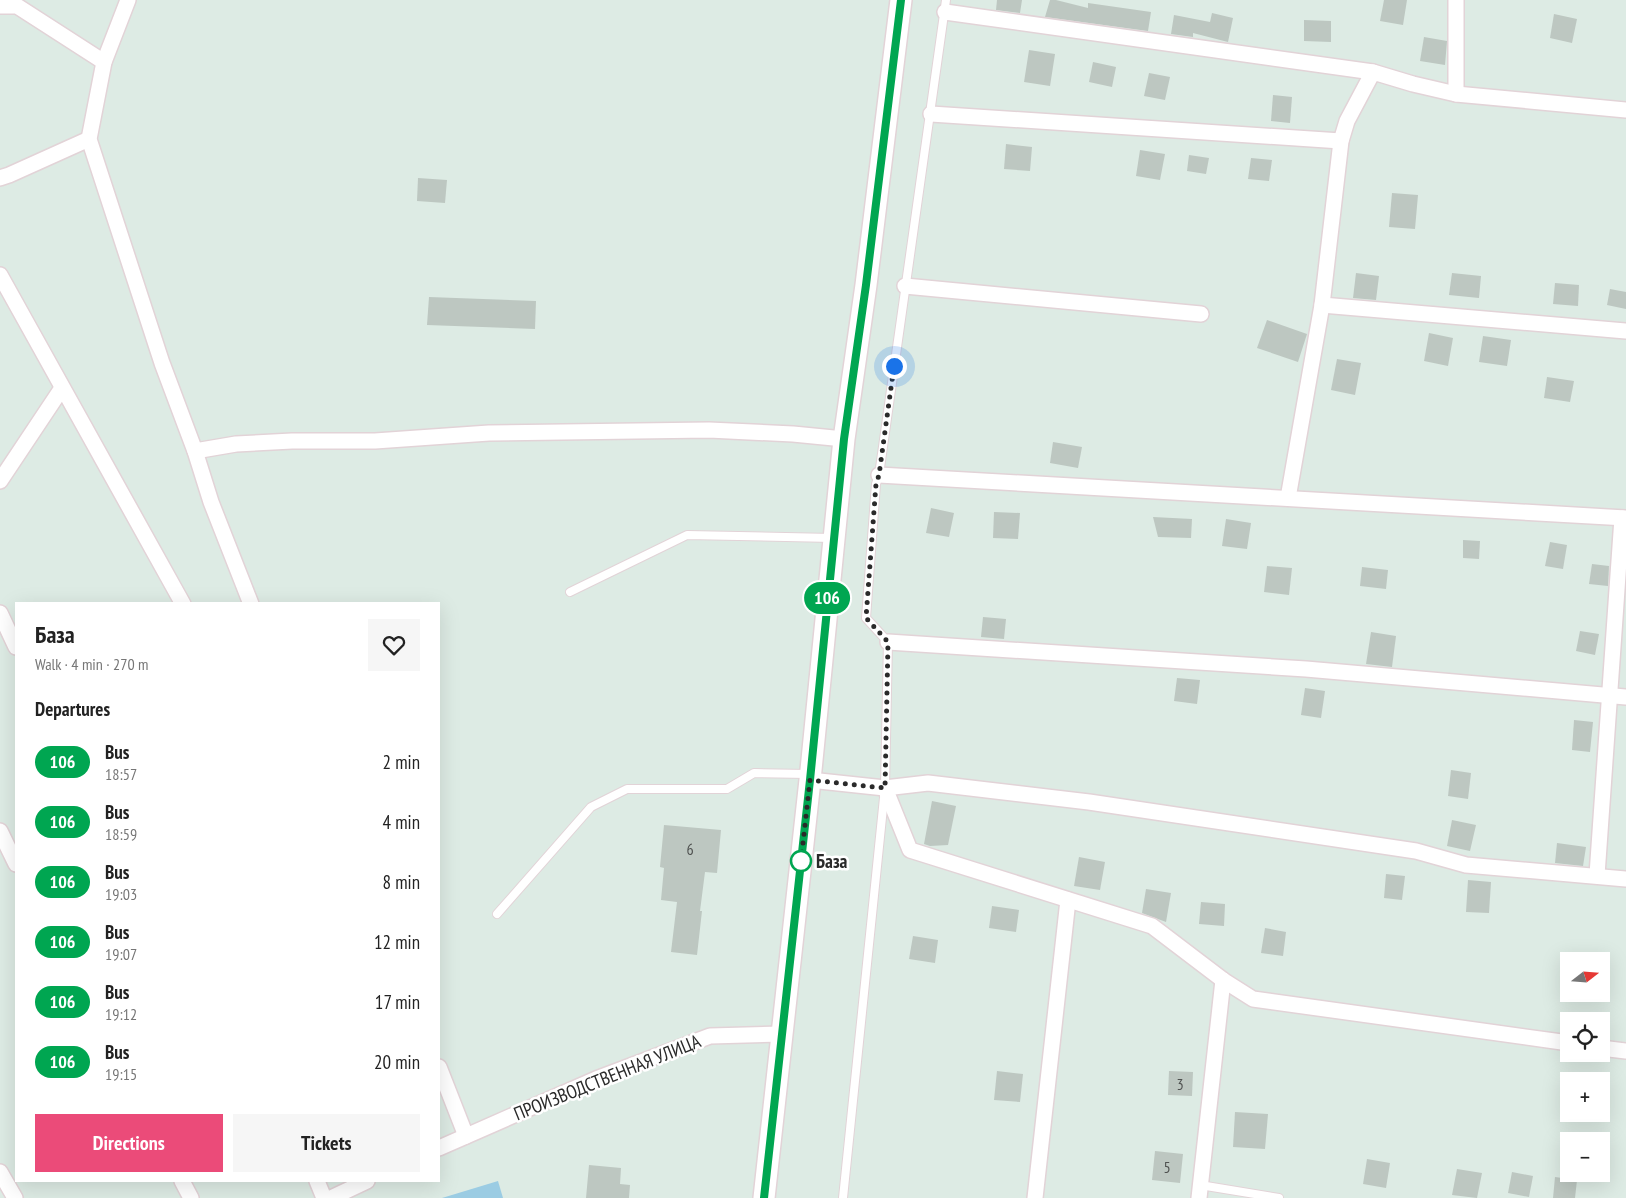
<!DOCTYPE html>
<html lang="en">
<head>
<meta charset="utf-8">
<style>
  :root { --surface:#fff; --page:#f6f6f6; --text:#222; --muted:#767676; --accent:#eb4b79 }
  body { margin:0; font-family:"PT Sans Narrow",sans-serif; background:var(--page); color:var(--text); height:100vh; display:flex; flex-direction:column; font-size:19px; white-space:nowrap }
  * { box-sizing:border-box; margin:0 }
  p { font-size:16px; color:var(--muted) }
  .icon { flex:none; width:28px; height:28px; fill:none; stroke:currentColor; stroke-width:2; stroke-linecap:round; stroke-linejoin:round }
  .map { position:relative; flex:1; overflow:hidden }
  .details { position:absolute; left:15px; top:602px; width:425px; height:580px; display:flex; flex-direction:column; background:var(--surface); border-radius:0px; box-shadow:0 5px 20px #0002 }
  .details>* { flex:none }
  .badge { padding:0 10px; border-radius:16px; font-size:18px; line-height:32px }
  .needle { width:32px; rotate:73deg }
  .buttons { position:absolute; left:1560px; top:952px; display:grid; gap:10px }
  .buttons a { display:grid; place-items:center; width:50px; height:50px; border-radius:0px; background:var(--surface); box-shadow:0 5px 20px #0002; font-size:25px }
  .you { position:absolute; width:25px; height:25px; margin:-12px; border:4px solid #fff; border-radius:50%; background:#1a73e8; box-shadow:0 0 0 8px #1a73e833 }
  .map>.badge { position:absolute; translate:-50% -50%; box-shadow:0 0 0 2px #fff }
  h2 { padding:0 20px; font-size:19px; line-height:45px }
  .round { display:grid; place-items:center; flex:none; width:52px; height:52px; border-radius:0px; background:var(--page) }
  .summary { display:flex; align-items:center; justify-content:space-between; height:85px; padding:0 20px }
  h1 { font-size:24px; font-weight:700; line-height:38px }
  .cta { display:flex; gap:10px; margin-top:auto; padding:10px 20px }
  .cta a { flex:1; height:58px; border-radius:0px; background:var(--accent); color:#fff; font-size:20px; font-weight:700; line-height:58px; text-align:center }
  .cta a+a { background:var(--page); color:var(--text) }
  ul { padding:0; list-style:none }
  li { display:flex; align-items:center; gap:15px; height:60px; padding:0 20px }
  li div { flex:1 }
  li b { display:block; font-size:19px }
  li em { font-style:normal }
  li .badge { min-width:55px; font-weight:700; text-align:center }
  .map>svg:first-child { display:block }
  .pitch { fill:#9bcce3 }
  .building { fill:#bdc7c1 }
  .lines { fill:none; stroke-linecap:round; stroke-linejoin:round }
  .lane-casing { stroke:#e2d3d7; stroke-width:10 }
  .street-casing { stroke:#e2d3d7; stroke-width:18 }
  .secondary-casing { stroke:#e2d3d7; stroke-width:24 }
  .lane { stroke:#fff; stroke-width:8 }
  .street { stroke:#fff; stroke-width:15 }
  .secondary { stroke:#fff; stroke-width:21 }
  .line-casing { stroke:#fff; stroke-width:11 }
  .line { stroke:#00a651; stroke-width:8 }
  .walk { stroke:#2a2a2a; stroke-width:5; stroke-dasharray:0 9 }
  .stop-dot { fill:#fff; stroke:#00a651; stroke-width:2.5 }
  .labels { text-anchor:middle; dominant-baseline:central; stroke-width:5; stroke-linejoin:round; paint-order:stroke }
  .number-label { font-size:16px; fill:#4f5150 }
  .stop-label { font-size:19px; font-weight:bold; fill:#2a2a2a; stroke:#fff; text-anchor:start }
  .street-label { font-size:19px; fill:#2a2a2a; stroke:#fff }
</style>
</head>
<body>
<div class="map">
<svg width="1626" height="1198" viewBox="0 0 1626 1198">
  <rect width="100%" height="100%" fill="#ddebe4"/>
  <path class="pitch" d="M498 1181 503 1198H442Z"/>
  <g class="building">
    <path d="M997 0H1022L1020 13 996 10Z"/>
    <path d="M1050 0H1056L1088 8V3L1151 12 1148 31 1045 17Z"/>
    <path d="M1384 0H1407L1403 25 1380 21Z"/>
    <path d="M1212 13 1233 18 1228 42 1193 33V37L1171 34 1174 15 1210 22Z"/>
    <path d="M1554 14 1577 19 1572 43 1550 38Z"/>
    <path d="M1304 20 1331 21V42L1304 41Z"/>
    <path d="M1424 37 1447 41 1445 65 1420 61Z"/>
    <path d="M1029 50 1055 54 1050 86 1024 82Z"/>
    <path d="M1093 62 1116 67 1112 87 1089 82Z"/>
    <path d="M1149 73 1170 77 1165 100 1144 96Z"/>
    <path d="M1273 95 1292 97 1290 123 1271 121Z"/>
    <path d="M1006 144 1032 147 1030 171 1004 169Z"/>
    <path d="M1140 150 1165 154 1160 180 1136 176Z"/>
    <path d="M1189 155 1209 158 1206 174 1187 171Z"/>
    <path d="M1251 158 1272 160 1269 181 1248 179Z"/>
    <path d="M418 178 447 180 445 203 417 201Z"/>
    <path d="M1392 193 1418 195 1415 229 1389 227Z"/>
    <path d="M1356 273 1379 276 1376 300 1353 298Z"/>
    <path d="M1452 273 1481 276 1479 298 1449 295Z"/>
    <path d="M1555 283 1579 285 1578 306 1553 304Z"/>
    <path d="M1610 289 1626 292V309L1607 305Z"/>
    <path d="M429 297 536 301 535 329 427 325Z"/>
    <path d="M1267 320 1307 334 1298 362 1257 348Z"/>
    <path d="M1429 333 1453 338 1448 366 1424 361Z"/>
    <path d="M1483 336 1511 340 1507 366 1479 362Z"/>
    <path d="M1337 359 1361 363 1355 395 1331 390Z"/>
    <path d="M1547 377 1574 381 1570 402 1544 398Z"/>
    <path d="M1053 442 1082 447 1078 468 1050 463Z"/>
    <path d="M931 508 954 513 949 537 926 533Z"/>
    <path d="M994 512 1020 513 1018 539 993 538Z"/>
    <path d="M1153 517 1192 519 1191 538 1158 537Z"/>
    <path d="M1226 519 1251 523 1247 549 1222 546Z"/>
    <path d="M1463 540 1480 541 1479 559 1463 558Z"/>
    <path d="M1550 542 1567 545 1563 569 1545 566Z"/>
    <path d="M1592 564 1609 566 1608 586 1589 584Z"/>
    <path d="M1267 566 1292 568 1289 595 1264 592Z"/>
    <path d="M1362 567 1388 570 1386 589 1360 586Z"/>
    <path d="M983 617 1006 619 1004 639 981 637Z"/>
    <path d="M1580 631 1599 634 1595 655 1576 651Z"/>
    <path d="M1371 632 1396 636 1392 667 1366 664Z"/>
    <path d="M1177 678 1200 680 1197 704 1174 701Z"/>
    <path d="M1305 688 1325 691 1321 718 1301 715Z"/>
    <path d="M1574 720 1593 722 1590 752 1572 750Z"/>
    <path d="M1451 770 1471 773 1468 799 1448 796Z"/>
    <path d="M932 801 956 806 948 845 930 846 924 844Z"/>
    <path d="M1452 820 1476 825 1470 851 1447 846Z"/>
    <path d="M664 825 721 830 717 873 705 872 700 911H702L697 955 671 952 677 902 661 900 664 868 660 867Z"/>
    <path d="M1557 843 1586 847 1583 866 1555 863Z"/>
    <path d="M1079 857 1105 862 1100 890 1074 886Z"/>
    <path d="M1386 874 1405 876 1402 900 1384 898Z"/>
    <path d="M1468 880 1491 882 1489 913 1466 912Z"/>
    <path d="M1146 889 1171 893 1166 922 1142 913Z"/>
    <path d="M1201 902 1225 904 1224 926 1199 924Z"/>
    <path d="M992 906 1019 910 1016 932 989 928Z"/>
    <path d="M1265 928 1286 932 1283 956 1261 953Z"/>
    <path d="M913 936 938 940 935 963 909 959Z"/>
    <path d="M997 1071 1023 1074 1020 1102 994 1100Z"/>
    <path d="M1169 1071 1193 1072 1192 1096 1168 1095Z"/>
    <path d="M1235 1112 1268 1114 1265 1149 1233 1147Z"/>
    <path d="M1155 1151 1183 1154 1180 1183 1152 1180Z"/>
    <path d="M1367 1159 1390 1163 1386 1188 1363 1184Z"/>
    <path d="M589 1165 621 1168 620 1184 630 1185 629 1198H586Z"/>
    <path d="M1457 1169 1482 1173 1477 1198 1452 1195Z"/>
    <path d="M1512 1172 1533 1176 1529 1197 1508 1193Z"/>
    <path d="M1555 1177 1577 1180 1575 1198H1553Z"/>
  </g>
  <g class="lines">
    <defs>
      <g id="lane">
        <path d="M570 592 687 535 833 538"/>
        <path d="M497 914 591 807 627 789H727L754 773 809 774"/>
        <path d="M1200 1185 1279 1198"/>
        <path d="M843 1198 885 788 888 642 866 618 876 484 879 475 946 0"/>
      </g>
      <g id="street">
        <path d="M128 0 104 62 89 139 162 363 195 451 211 502 251 604"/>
        <path d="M1456 0V94"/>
        <path d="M0 6H17L104 62"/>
        <path d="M945 12 1373 72"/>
        <path d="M931 114 1341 141"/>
        <path d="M0 178 9 175 89 139"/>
        <path d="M0 275 183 604"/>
        <path d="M905 286 1201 314"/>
        <path d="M1322 305 1626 331"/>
        <path d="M195 451 236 444 292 441H375L489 433 709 430 793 434 844 439"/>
        <path d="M879 475 1626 518"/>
        <path d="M0 481 62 388"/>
        <path d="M1288 498 1322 305 1341 141 1347 121 1373 72 1413 84 1456 94 1626 110"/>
        <path d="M0 613 16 647"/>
        <path d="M888 642 1306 669 1626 697"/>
        <path d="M810 780 885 788 928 783 1089 802 1416 851 1466 865 1626 879"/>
        <path d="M885 788 910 850 1152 926 1223 980 1253 999 1569 1043"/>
        <path d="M0 831 16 864"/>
        <path d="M1597 875 1622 518"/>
        <path d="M1601 1048 1626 1051"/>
        <path d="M439 1067 466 1136"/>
        <path d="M439 1148 596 1079 710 1036 781 1034"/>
        <path d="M0 1172 15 1198"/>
        <path d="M182 1181 191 1198"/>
        <path d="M317 1181 324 1198"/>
        <path d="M331 1198 367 1181"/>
        <path d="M1035 1198 1068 900"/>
        <path d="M1199 1198 1223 980"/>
      </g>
      <path id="secondary" d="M764 1198 810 780 844 439 866 285 901 0"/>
    </defs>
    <use href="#lane" class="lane-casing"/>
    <use href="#street" class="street-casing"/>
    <use href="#secondary" class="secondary-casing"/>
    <use href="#lane" class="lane"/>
    <use href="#street" class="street"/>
    <use href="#secondary" class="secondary"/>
  </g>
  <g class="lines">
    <defs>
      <path id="line" d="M764 1198 810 780 844 439 866 285 901 0"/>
    </defs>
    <use href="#line" class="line-casing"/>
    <use href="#line" class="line"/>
    <path class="walk" d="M801 861 810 780 885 788 888 642 866 618 876 484 879 475 894 366"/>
  </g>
  <circle class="stop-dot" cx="801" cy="861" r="10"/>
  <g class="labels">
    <g class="number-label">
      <text x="690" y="849">6</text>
      <text x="1180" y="1084">3</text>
      <text x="1167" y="1167">5</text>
    </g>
    <g class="stop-label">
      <text x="816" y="861">База</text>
    </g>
    <g class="street-label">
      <text transform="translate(607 1077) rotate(-22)">ПРОИЗВОДСТВЕННАЯ УЛИЦА</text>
    </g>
  </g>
</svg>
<div class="buttons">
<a><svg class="needle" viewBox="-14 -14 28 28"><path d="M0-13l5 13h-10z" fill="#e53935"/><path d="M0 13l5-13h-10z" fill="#767676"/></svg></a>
<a><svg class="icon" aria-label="locate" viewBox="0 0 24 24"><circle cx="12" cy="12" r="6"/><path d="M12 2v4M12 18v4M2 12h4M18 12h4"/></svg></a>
<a>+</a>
<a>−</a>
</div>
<div class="you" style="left:894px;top:366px"></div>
<b class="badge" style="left:827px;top:598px;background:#00a651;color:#fff">106</b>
<section class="details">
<div class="summary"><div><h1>База</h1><p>Walk · 4 min · 270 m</p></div><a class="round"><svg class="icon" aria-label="heart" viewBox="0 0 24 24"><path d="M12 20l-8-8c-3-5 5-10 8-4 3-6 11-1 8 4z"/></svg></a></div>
<h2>Departures</h2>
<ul>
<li><span class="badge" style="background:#00a651;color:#fff">106</span><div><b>Bus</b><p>18:57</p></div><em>2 min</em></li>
<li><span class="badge" style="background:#00a651;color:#fff">106</span><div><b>Bus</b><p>18:59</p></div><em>4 min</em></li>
<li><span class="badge" style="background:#00a651;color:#fff">106</span><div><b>Bus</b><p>19:03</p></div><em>8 min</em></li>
<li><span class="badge" style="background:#00a651;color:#fff">106</span><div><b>Bus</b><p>19:07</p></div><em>12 min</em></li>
<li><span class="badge" style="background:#00a651;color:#fff">106</span><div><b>Bus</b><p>19:12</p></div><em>17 min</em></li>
<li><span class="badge" style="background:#00a651;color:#fff">106</span><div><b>Bus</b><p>19:15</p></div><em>20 min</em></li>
</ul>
<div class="cta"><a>Directions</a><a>Tickets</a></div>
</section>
</div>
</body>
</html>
